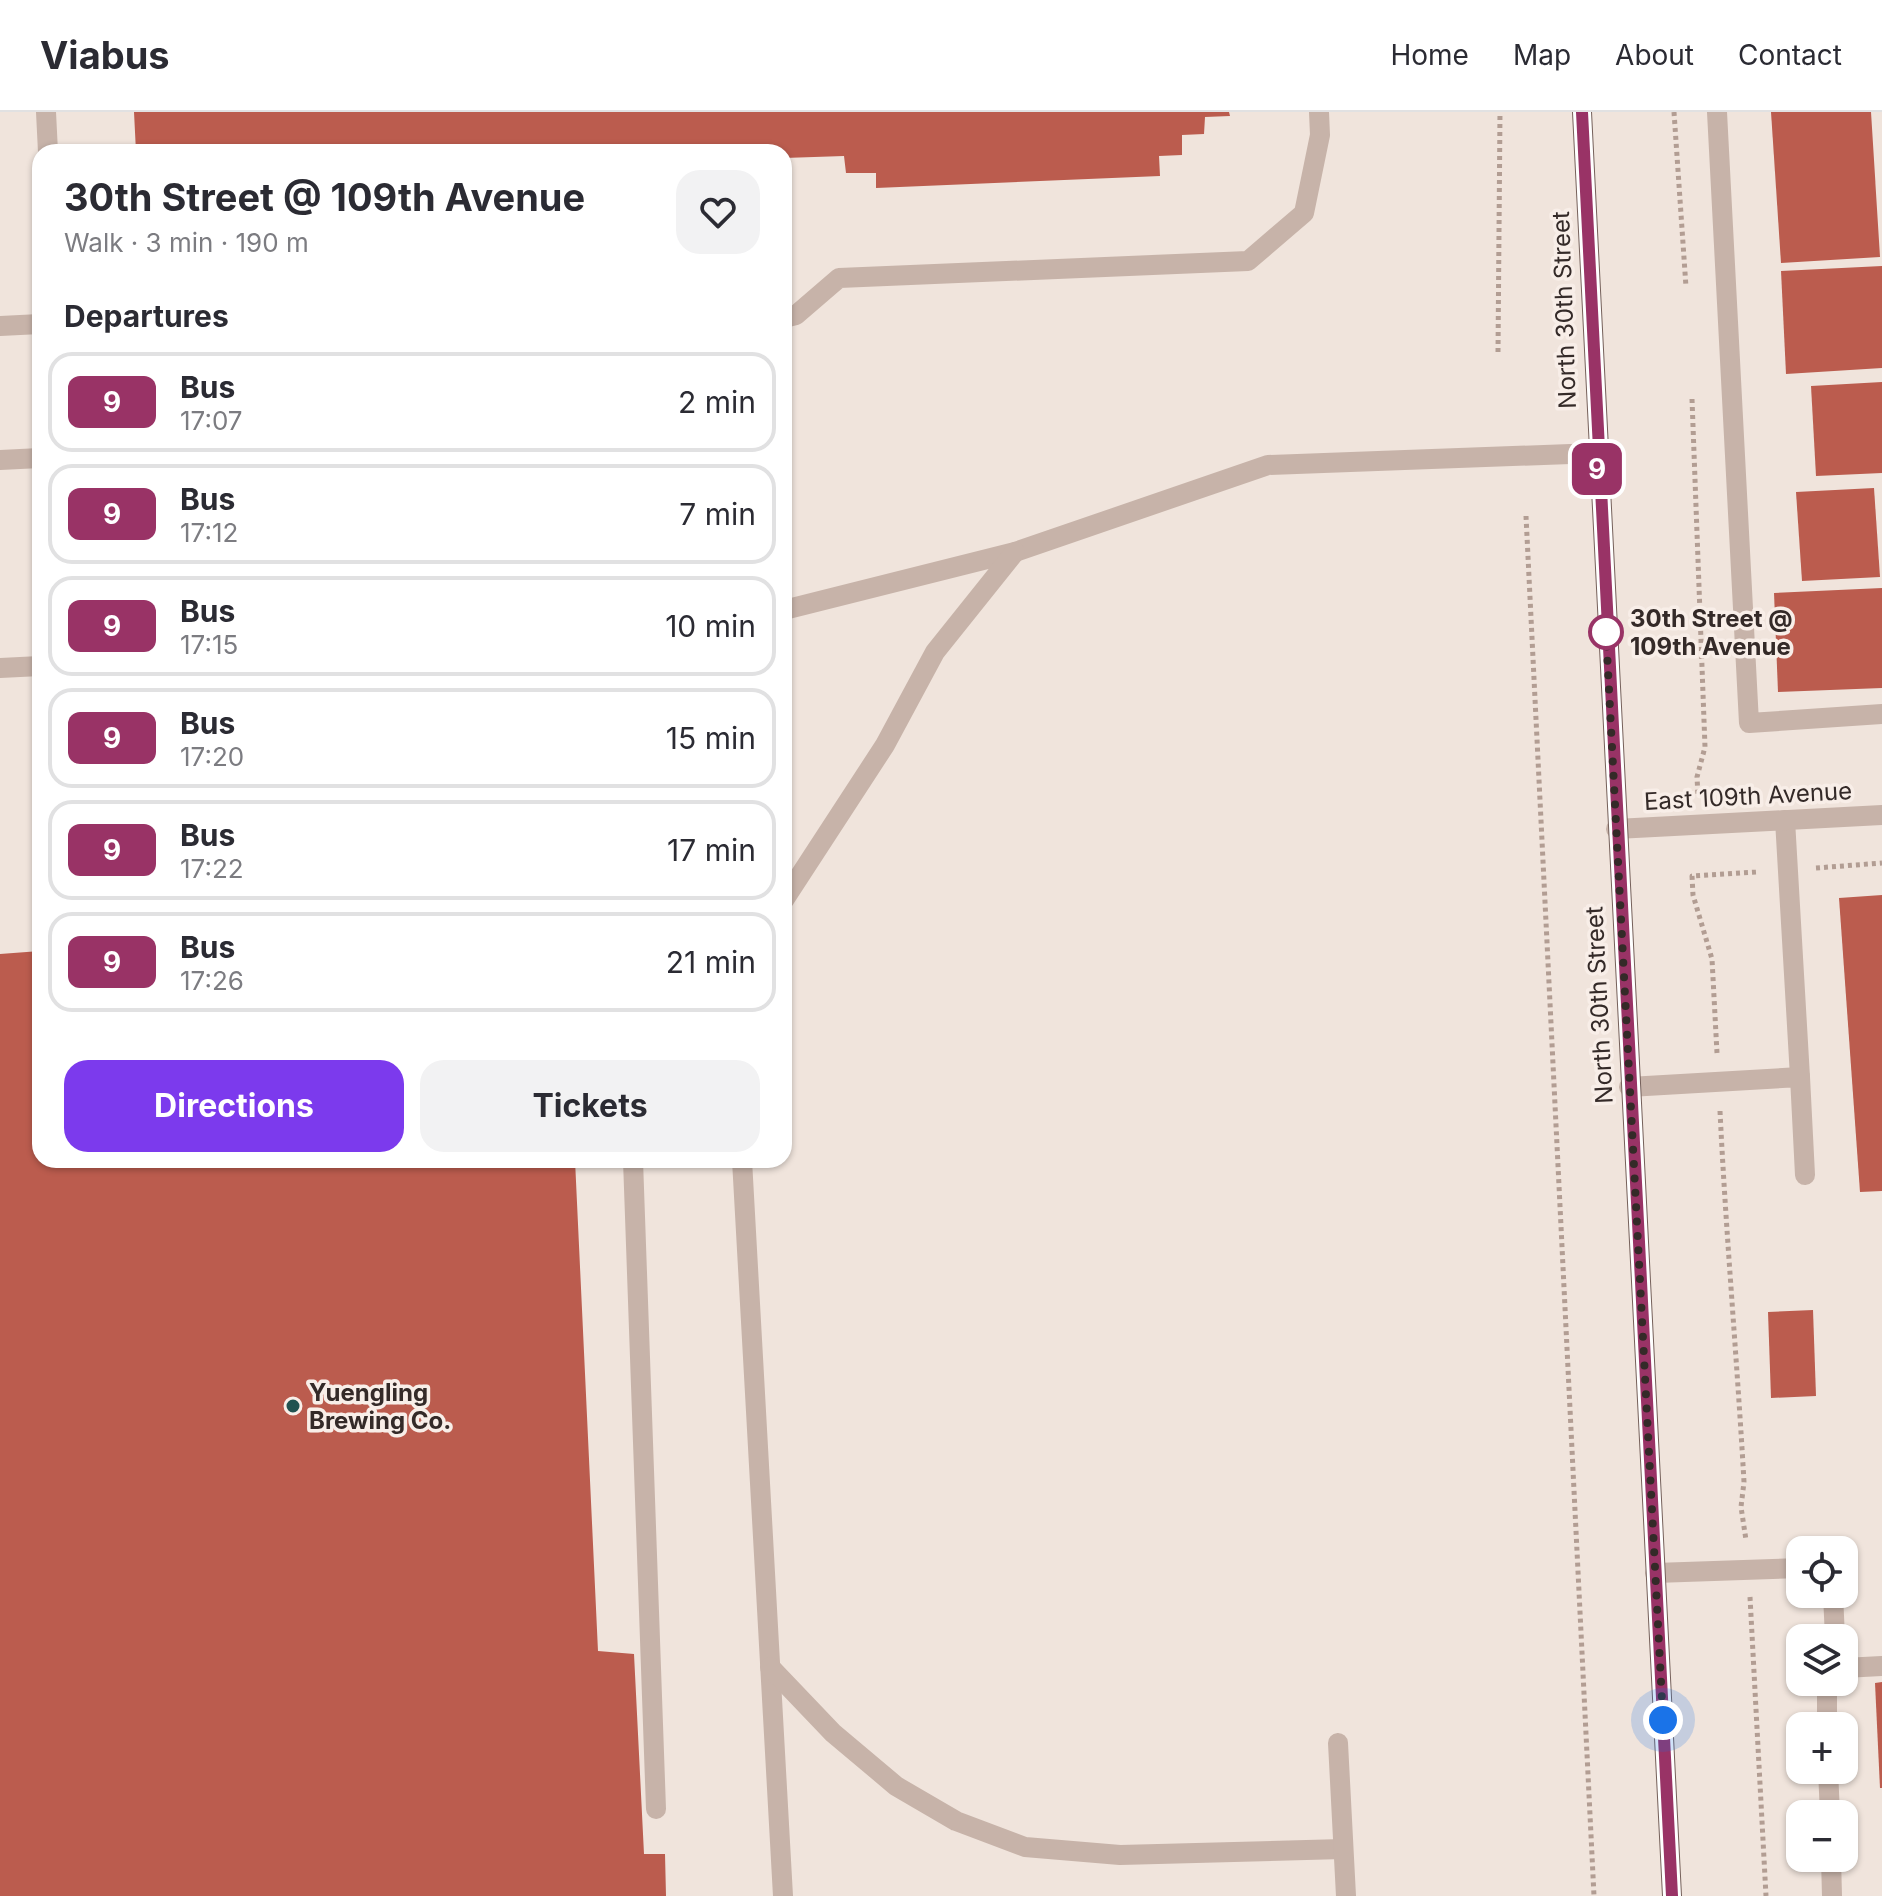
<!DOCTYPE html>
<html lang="en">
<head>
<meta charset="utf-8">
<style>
  :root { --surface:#fff; --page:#f2f2f3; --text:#2b2b33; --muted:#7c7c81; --line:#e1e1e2; --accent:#7c3aed }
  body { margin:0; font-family:Inter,sans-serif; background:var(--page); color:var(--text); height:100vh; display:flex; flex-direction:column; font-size:30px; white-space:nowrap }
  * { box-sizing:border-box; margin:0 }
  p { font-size:26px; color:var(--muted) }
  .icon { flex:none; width:44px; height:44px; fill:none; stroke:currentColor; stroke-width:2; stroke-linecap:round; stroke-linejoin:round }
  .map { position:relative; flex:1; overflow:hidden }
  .details { position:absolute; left:32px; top:32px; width:760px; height:1024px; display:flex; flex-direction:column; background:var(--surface); border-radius:24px; box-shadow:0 2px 6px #0004 }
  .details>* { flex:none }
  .badge { padding:0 16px; border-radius:12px; font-size:28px; line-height:52px }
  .fabs { position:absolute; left:1786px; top:1424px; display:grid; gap:16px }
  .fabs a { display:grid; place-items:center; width:72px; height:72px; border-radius:16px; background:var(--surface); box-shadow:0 2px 6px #0004; font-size:40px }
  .you { position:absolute; width:40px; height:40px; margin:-20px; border:6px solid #fff; border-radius:50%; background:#1a73e8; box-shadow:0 0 0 12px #1a73e833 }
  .map>.badge { position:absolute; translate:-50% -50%; box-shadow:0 0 0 4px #fff }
  h2 { padding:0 32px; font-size:30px; line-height:72px }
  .round { display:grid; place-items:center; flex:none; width:84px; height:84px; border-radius:24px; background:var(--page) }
  .overview { display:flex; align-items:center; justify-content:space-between; height:136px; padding:0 32px }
  h1 { font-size:38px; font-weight:700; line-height:60px }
  .cta { display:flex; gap:16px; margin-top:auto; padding:16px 32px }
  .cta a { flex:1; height:92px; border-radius:24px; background:var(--accent); color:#fff; font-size:32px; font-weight:700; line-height:92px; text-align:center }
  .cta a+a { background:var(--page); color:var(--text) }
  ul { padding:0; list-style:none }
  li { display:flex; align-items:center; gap:24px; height:100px; margin:0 16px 12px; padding:0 16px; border:4px solid var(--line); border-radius:24px }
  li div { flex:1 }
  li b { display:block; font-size:30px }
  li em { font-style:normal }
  li .badge { min-width:88px; font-weight:700; text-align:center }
  header { display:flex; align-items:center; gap:48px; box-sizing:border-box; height:112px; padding:0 40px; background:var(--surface); border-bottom:2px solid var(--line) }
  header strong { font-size:38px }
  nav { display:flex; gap:44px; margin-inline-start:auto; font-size:28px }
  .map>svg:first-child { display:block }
  .building { fill:#bb5c4e }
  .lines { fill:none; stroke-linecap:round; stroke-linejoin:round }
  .path { stroke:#b29d93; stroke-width:5; stroke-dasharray:4 4; stroke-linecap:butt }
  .minor { stroke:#c7b3a9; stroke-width:20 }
  .major { stroke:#75605a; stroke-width:20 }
  .line-casing { stroke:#fff; stroke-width:18 }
  .line { stroke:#936; stroke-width:12 }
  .walk { stroke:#342a28; stroke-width:8; stroke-dasharray:0 14.4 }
  .stop-dot { fill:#fff; stroke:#936; stroke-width:4 }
  .poi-dot { fill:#215250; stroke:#f8eee8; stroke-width:3 }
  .labels { text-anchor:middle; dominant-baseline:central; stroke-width:7; stroke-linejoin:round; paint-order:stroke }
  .street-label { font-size:24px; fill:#342a28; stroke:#f8eee8 }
  .stop-label { font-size:24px; font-weight:bold; fill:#342a28; stroke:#f8eee8; text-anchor:start }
  .poi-label { font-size:24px; font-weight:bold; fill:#342a28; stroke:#f8eee8; text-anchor:start }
</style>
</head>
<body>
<header>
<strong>Viabus</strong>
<nav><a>Home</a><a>Map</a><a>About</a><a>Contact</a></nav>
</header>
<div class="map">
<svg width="1882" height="1784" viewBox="0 0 1882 1784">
  <rect width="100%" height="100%" fill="#f0e4dc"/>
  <g class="building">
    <path d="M134 0H1229L1230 4 1205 5 1204 22 1182 23V43L1159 44 1160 64 876 76V61H846L844 44 784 46V40H136Z"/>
    <path d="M1771 0H1871L1880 145 1781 151Z"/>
    <path d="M1882 154V256L1786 262 1781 159Z"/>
    <path d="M1882 270V361L1816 364 1811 274Z"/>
    <path d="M1874 376 1880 465 1802 469 1796 380Z"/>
    <path d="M1882 476V576L1778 580 1774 481Z"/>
    <path d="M1882 783V1079L1860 1080 1839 786Z"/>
    <path d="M40 839V1048H575L598 1539 634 1542 644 1742H665L666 1784H0V842Z"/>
    <path d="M1813 1198 1816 1284 1771 1286 1768 1200Z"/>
    <path d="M1882 1570V1676H1880L1875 1571Z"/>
  </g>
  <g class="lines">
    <g class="path">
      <path d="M1674 0 1686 175"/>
      <path d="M1498 240 1500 0"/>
      <path d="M1692 287 1705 635 1697 665 1698 684"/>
      <path d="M1526 404 1594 1784"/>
      <path d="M1816 756 1882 751"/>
      <path d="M1717 941 1712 847 1693 783 1692 764 1758 760"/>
      <path d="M1720 999C1726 1123 1737 1246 1744 1370L1741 1395 1746 1428"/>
      <path d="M1750 1485 1766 1784"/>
    </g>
    <g class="minor">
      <path d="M46 0 48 40"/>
      <path d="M1717 0 1749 611 1882 602"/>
      <path d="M784 206 796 203 839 166 1248 149 1304 101 1320 23 1319 0"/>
      <path d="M0 214 40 212"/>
      <path d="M0 348 40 346"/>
      <path d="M784 498 1015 440 1268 353 1597 341"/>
      <path d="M0 556 40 554"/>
      <path d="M1785 708 1800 965"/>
      <path d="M1616 717 1882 703"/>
      <path d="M784 788 885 633 935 540 1015 440"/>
      <path d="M1629 975 1800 965 1805 1063"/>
      <path d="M633 1048 656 1697"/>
      <path d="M742 1048 783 1784"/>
      <path d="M1655 1461 1800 1456"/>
      <path d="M1833 1482 1835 1526"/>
      <path d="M770 1555 833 1621 896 1674 956 1709 1025 1735 1120 1743 1343 1737"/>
      <path d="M1844 1556 1882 1554"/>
      <path d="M1827 1570V1614"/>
      <path d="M1338 1631 1346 1784"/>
      <path d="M1828 1658 1830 1702"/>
      <path d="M1831 1746 1832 1784"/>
    </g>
    <path class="major" d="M1582 0 1672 1784"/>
  </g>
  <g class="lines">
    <defs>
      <path id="line" d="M1582 0 1672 1784"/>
    </defs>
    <use href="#line" class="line-casing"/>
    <use href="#line" class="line"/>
    <path class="walk" d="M1606 520 1663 1608"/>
  </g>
  <circle class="stop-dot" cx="1606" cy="520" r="16"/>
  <circle class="poi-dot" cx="293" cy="1294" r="8"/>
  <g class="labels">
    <g class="street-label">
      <text transform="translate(1564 198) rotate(-92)">North 30th Street</text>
      <text transform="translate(1748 684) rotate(-3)">East 109th Avenue</text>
      <text transform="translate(1599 893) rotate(-93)">North 30th Street</text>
    </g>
    <g class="stop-label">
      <text x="1630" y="506">30th Street @<tspan x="1630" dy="28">109th Avenue</tspan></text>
    </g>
    <g class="poi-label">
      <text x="309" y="1280">Yuengling<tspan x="309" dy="28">Brewing Co.</tspan></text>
    </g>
  </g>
</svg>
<div class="fabs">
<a><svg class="icon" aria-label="locate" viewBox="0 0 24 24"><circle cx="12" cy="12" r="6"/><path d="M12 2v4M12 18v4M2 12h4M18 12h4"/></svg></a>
<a><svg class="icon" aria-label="layers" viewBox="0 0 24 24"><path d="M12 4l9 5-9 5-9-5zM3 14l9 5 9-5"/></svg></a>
<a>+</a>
<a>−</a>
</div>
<div class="you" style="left:1663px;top:1608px"></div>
<b class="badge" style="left:1597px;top:357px;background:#936;color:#fff">9</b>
<section class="details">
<div class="overview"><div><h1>30th Street @ 109th Avenue</h1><p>Walk · 3 min · 190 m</p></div><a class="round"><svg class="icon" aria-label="heart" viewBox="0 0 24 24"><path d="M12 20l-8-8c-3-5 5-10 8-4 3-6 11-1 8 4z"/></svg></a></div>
<h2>Departures</h2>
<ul>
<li><span class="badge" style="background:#936;color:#fff">9</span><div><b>Bus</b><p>17:07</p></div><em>2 min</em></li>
<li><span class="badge" style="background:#936;color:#fff">9</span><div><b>Bus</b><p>17:12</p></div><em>7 min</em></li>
<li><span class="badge" style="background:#936;color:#fff">9</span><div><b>Bus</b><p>17:15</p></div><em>10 min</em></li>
<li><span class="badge" style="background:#936;color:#fff">9</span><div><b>Bus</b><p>17:20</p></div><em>15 min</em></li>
<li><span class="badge" style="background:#936;color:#fff">9</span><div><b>Bus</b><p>17:22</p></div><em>17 min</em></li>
<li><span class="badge" style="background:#936;color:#fff">9</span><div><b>Bus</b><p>17:26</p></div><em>21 min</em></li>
</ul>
<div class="cta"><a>Directions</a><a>Tickets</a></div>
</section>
</div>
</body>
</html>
